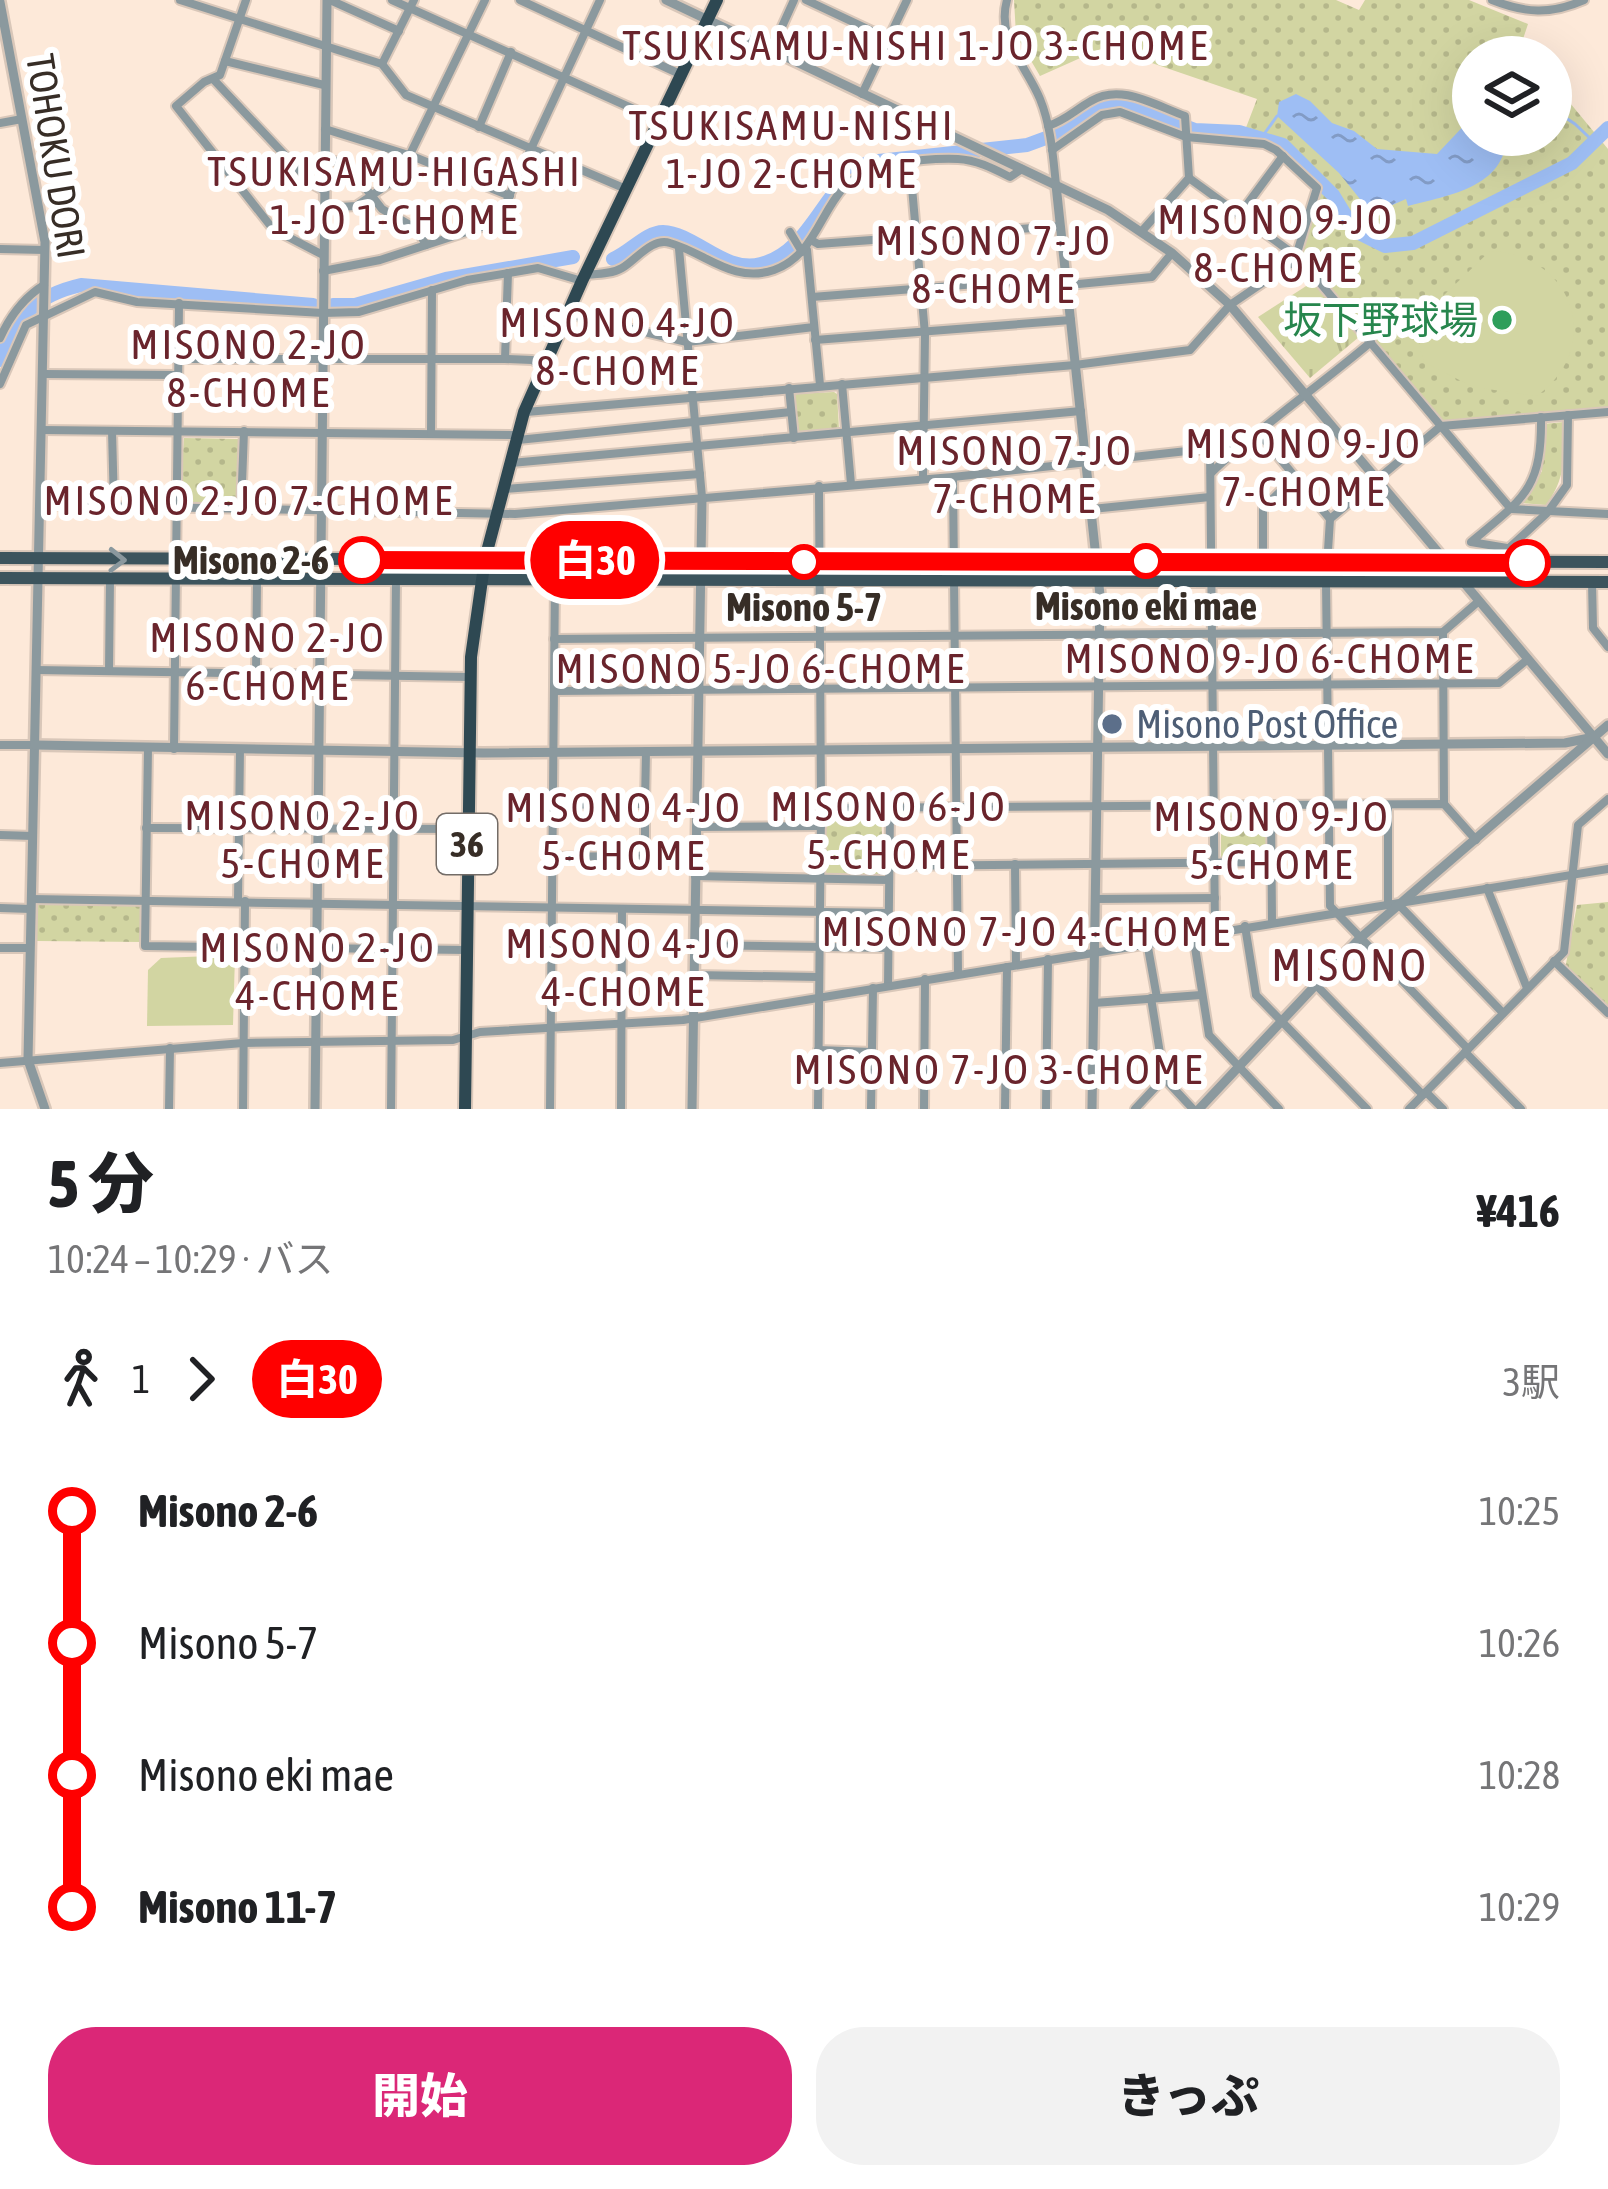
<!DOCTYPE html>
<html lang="ja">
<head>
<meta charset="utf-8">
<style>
  :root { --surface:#fff; --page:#f2f2f2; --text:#202124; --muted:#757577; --accent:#db2777 }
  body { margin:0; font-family:"Asap Condensed","Noto Sans JP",sans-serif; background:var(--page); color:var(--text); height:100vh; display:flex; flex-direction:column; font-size:45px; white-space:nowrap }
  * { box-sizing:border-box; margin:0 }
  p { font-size:39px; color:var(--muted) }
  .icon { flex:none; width:66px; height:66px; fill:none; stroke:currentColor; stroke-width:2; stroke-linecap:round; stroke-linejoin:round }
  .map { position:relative; height:1109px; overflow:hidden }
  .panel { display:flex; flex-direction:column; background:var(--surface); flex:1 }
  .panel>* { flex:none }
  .badge { padding:0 24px; border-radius:39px; font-size:42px; line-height:78px }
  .tools { position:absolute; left:1452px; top:36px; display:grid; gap:24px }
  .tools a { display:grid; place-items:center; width:120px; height:120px; border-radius:50%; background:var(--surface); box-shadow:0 12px 48px #0002; font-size:60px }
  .map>.badge { position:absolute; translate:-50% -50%; box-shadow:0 0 0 6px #fff }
  .legs { display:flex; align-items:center; gap:18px; height:132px; padding:0 48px; font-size:39px }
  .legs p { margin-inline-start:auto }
  .headline { display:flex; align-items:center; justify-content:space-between; height:204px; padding:0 48px }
  h1 { font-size:66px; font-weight:800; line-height:90px }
  .cta { display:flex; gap:24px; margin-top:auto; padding:24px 48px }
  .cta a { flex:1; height:138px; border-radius:48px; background:var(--accent); color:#fff; font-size:48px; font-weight:800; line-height:138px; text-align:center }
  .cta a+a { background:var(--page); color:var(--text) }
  ul { padding:0 48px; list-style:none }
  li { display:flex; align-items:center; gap:42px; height:132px; font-size:45px }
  li i { display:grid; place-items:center; width:18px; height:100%; margin:0 15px; background:currentColor }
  li i::after { content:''; width:30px; height:30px; margin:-15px; border:9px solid; border-radius:50%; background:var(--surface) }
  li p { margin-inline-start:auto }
  li:first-child i { background:linear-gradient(#0000 50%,currentColor 0) }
  li:last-child i { background:linear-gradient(currentColor 50%,#0000 0) }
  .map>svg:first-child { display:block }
  .grass { fill:url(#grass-tufts) }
  .park { fill:url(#park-dots) }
  .pitch { fill:#d2d5a2 }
  .water { fill:url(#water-ripples) }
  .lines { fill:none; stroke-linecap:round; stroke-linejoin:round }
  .stream { stroke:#9ebef4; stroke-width:3 }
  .river { stroke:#9ebef4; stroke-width:14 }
  .minor-casing { stroke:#d9c7b9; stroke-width:12 }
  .tertiary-casing { stroke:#d9c7b9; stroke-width:14 }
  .primary-casing { stroke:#d9c7b9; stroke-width:16 }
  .trunk-casing { stroke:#d9c7b9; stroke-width:16 }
  .minor { stroke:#8b999e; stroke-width:8 }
  .tertiary { stroke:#8b999e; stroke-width:9 }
  .primary { stroke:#3c545d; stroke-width:12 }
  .trunk { stroke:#2e4852; stroke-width:12 }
  .oneway { stroke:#8a989e }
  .line-1-casing { stroke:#fff; stroke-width:27 }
  .line-1 { stroke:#f00; stroke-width:18 }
  .leisure-dot { fill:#2e9e5b; stroke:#fff; stroke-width:4.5 }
  .stop-1-dot { fill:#fff; stroke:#f00; stroke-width:6 }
  .service-dot { fill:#5c6f8a; stroke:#fff; stroke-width:4.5 }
  .labels { text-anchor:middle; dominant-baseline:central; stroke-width:12; stroke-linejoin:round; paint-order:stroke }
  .shield { fill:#fff; stroke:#736c67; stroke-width:3 }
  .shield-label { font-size:36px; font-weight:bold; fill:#372d26 }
  .street-label { font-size:39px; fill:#372d26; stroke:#fff }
  .leisure-label { font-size:39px; fill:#27864d; stroke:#fff; text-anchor:end }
  .stop-label { font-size:39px; font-weight:bold; fill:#372d26; stroke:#fff }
  .service-label { font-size:39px; fill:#4e5e75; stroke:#fff; text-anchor:start }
  .neighbourhood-label { font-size:42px; letter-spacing:3px; fill:#6a242c; stroke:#fff }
  .quarter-label { font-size:45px; letter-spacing:3px; fill:#6a242c; stroke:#fff }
</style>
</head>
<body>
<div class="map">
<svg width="1608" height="1109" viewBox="0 0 1608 1109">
  <defs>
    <pattern id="grass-tufts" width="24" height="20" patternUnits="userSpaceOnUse" patternTransform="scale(3)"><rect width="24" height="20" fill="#d2d5a2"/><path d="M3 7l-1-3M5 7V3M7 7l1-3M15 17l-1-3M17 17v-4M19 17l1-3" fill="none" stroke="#b5b78b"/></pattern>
    <pattern id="park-dots" width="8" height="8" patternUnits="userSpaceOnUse" patternTransform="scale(3)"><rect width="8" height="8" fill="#d2d5a2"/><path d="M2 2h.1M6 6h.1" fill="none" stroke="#b5b78b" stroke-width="1.8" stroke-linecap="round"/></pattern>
    <pattern id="water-ripples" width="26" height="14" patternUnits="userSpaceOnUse" patternTransform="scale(3)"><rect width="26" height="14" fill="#9ebef4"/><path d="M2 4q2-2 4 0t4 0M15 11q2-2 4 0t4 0" fill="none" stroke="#829bc5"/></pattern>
  </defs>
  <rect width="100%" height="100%" fill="#fde9d9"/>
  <path class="grass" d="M1314 281 1359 337 1310 378 1258 317Z"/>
  <g class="park">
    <path d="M1014 0H1336L1359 10 1365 0H1469L1528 24 1519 51 1525 57H1473V135H1551V80L1608 149V408L1442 421 1307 264 1302 252 1321 187C1298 165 1276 139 1242 138L1257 99 1105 47 1040 76 1016 35Z"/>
    <path d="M834 392 837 394 839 429 800 434 796 430 795 394Z"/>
    <path d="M1564 422C1565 454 1566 479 1546 505L1522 503 1542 471 1543 424Z"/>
    <path d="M184 438 238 439V505L179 504Z"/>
    <path d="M1264 808 1267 858 1221 857V810Z"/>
    <path d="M830 812 881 814 884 875 825 873V816Z"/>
    <path d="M1608 902V1010L1565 969 1577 905Z"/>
    <path d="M36 904H141L142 942 37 941Z"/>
  </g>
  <g class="pitch">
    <path d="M1490 251C1573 254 1605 346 1537 396L1473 387 1424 362 1419 345 1444 295Z"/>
    <path d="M235 955 233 1025 147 1026 148 970 161 958Z"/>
  </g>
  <path class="water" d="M1296 94 1310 101 1332 123 1354 131 1377 149 1437 154 1473 116V135H1507C1505 188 1449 195 1408 206L1406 199 1372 214 1339 173 1277 116 1279 102Z"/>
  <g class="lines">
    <g class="stream">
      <path d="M1551 108 1575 124 1594 142"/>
      <path d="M1262 137 1277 116"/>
    </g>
    <g class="river">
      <path d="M613 259C629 253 646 232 663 232 695 233 725 274 761 264 812 251 823 185 869 162L1027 145 1065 131 1097 107 1120 102 1195 130 1239 132 1283 145 1333 195 1355 231 1385 246 1413 243 1572 163 1608 128"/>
      <path d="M333 305H355L446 279 573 257"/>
      <path d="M0 360C14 317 37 295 81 285L313 305"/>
    </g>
    <defs>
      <g id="minor">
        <path d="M180 0 382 64 406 95 626 189"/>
        <path d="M246 0 220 75 204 82 176 106 273 229 323 255"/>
        <path d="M330 0 399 31"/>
        <path d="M392 0 658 120"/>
        <path d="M520 0 682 75"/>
        <path d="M806 0 889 39"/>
        <path d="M1007 0C996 39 1026 65 1040 99 1051 126 1053 156 1056 185"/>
        <path d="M1492 0C1525 13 1550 15 1584 0"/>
        <path d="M771 51 794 0"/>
        <path d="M225 61 324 85"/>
        <path d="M382 64 414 0"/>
        <path d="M214 80 312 184 323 190"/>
        <path d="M862 94 907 0"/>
        <path d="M0 123 22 119"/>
        <path d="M1048 126C1066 120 1075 110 1091 101 1121 83 1154 105 1185 116L1189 178 1142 231"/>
        <path d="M479 127 511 52"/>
        <path d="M325 129 412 156 510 196"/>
        <path d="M1052 150 1102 115 1120 112 1186 137 1264 144 1276 150 1317 188 1296 256"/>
        <path d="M323 159 346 163 382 209 417 229 426 245"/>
        <path d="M910 165 925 334 923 477"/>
        <path d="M1189 178 1299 258 1511 509 1608 514"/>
        <path d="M323 208 356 206 399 177 485 0"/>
        <path d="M1240 214 1283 156"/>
        <path d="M790 232 802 252"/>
        <path d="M811 240 818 244 1060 226"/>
        <path d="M0 249 45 250"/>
        <path d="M679 249 702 497"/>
        <path d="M807 250 820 385"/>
        <path d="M323 271 380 260 497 222 600 0"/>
        <path d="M586 275C598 274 612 274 622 268 636 260 652 237 670 243 706 253 733 284 774 270 813 256 819 215 844 187 865 163 927 158 958 159 977 160 994 169 1010 177L1022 169"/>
        <path d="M1068 285 1152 277 1172 253"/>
        <path d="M812 297 1067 277"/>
        <path d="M568 314 687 342 814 327"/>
        <path d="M0 338C10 316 23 298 44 285"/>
        <path d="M815 340 1071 320"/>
        <path d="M176 359H505L532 360 545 366"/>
        <path d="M505 359 508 273"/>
        <path d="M43 374 177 375"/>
        <path d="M0 384 26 325 95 292 137 302 323 313 359 312 467 280 538 268 582 281"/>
        <path d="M842 384 851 484"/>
        <path d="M789 388 794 438"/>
        <path d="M526 412 1075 365 1190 350 1230 305 1299 258"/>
        <path d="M41 430 517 435"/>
        <path d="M112 431 114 506"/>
        <path d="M1258 432 1330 519"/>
        <path d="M431 434 432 290"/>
        <path d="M518 440 791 412"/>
        <path d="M1210 448 1215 931"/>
        <path d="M511 463 1081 411"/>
        <path d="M1211 473C1262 425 1318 387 1371 342"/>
        <path d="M953 477 958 974"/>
        <path d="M819 486 821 808"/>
        <path d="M504 489 700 474"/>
        <path d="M40 505 515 514 953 477 1241 445"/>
        <path d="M241 509 244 431"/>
        <path d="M1092 509 1210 497"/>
        <path d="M1507 548 1471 542C1524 498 1542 489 1541 417"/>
        <path d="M1508 549 1547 513 1567 485 1568 415"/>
        <path d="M1263 562V508L1295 477"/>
        <path d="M1592 582 1593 628 1608 647"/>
        <path d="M1443 632 1444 804"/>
        <path d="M554 639 1443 632 1479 601"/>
        <path d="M36 670 470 677"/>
        <path d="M109 671 110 579"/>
        <path d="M256 674 257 580"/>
        <path d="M554 691 1499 683 1528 659"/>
        <path d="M0 745H35"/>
        <path d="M148 748 145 946 467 950"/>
        <path d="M174 749 179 303"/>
        <path d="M553 805 645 804 646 751"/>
        <path d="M1271 805 1272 922"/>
        <path d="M1388 805V904"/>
        <path d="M696 827 821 826"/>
        <path d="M146 828 467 829"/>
        <path d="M0 835 33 836"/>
        <path d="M645 856V804"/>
        <path d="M553 857 695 855"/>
        <path d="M1015 864 1016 964"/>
        <path d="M888 866 1272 862"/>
        <path d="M695 876 888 880"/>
        <path d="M1487 888 1527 988"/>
        <path d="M31 899 888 913"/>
        <path d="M1095 899 1215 898"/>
        <path d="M238 901 240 749"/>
        <path d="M1399 905 1503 1013"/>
        <path d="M0 908 31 909"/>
        <path d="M1245 926 1256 995 1367 1109"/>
        <path d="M1193 935 1209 1035 1279 1109"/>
        <path d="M1147 942 1157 998"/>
        <path d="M694 945 888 948"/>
        <path d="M0 948H30"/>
        <path d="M1554 961 1608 1013"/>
        <path d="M693 975 819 977"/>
        <path d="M1316 985 1423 1095"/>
        <path d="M888 986 890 810"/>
        <path d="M1094 1003 1201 995"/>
        <path d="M1468 1049 1330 906 1326 582 1330 519 1441 426 1608 412"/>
        <path d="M818 1050 872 1052"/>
        <path d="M1465 1052 1521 1109"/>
        <path d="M0 1063 243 1043 453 1040 480 1032 683 1020 1608 869"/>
        <path d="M1164 1078 1193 1109"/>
        <path d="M1426 1092 1443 1109"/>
        <path d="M169 1109 170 1048"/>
        <path d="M243 1109 245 901"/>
        <path d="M391 1109 396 579"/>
        <path d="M550 1109 555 580"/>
        <path d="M621 1109 622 909"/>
        <path d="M818 1109 821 808 1444 804 1476 840"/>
        <path d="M871 1109 873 988"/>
        <path d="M924 1109 925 979"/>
        <path d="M1005 1109 1007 967"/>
        <path d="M1046 1109 1048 959"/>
        <path d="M1135 1109 1164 1078 1151 998"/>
        <path d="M1409 1109 1564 952 1578 825 1608 799"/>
      </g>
      <g id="tertiary">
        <path d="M666 0 1108 210 1172 253 1230 305 1608 754"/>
        <path d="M0 2 45 242 28 1060 45 1109"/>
        <path d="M1056 185 1100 595 1092 1109"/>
        <path d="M35 745 483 753 1565 743 1594 737"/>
        <path d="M315 1109 327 0"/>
        <path d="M692 1109 702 497"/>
        <path d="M1199 1109 1359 939 1608 725"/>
      </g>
      <g id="primary">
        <path d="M0 558 1608 562"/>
        <path d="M0 578 1608 582"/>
      </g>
      <path id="trunk" d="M465 1109 471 657 485 559 524 412 582 281 717 0"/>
    </defs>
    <use href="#minor" class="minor-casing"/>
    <use href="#tertiary" class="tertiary-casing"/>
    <use href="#primary" class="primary-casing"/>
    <use href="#trunk" class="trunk-casing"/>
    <use href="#minor" class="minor"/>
    <use href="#tertiary" class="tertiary"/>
    <use href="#primary" class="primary"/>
    <use href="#trunk" class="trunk"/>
  </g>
  <defs><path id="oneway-chevron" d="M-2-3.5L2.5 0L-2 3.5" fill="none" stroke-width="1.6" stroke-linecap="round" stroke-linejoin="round" transform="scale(3)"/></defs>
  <use class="oneway" href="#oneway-chevron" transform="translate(117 560) rotate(1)"/>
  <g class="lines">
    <defs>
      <path id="line-1" d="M362 560 1527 563"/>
    </defs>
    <use href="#line-1" class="line-1-casing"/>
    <use href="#line-1" class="line-1"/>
  </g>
  <circle class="leisure-dot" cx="1502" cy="320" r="12"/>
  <g class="stop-1-dot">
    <circle cx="362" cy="560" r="21"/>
    <circle cx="1146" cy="561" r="15"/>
    <circle cx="804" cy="562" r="15"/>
    <circle cx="1527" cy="563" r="21"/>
  </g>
  <circle class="service-dot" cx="1112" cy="724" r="12"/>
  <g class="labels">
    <rect class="shield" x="437" y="814" width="60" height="60" rx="9"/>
    <g class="shield-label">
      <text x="467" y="844">36</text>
    </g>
    <g class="street-label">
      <text transform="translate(56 156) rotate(81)">TOHOKU DORI</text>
    </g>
    <g class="leisure-label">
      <text x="1478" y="320">坂下野球場</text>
    </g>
    <g class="stop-label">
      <text x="329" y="560" text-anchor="end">Misono 2-6</text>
      <text x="1146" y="606">Misono eki mae</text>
      <text x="804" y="607">Misono 5-7</text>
    </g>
    <g class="service-label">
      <text x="1136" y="724">Misono Post Office</text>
    </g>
    <g class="neighbourhood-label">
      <text x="916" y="45">TSUKISAMU-NISHI 1-JO 3-CHOME</text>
      <text x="792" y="125">TSUKISAMU-NISHI<tspan x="792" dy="48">1-JO 2-CHOME</tspan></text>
      <text x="395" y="171">TSUKISAMU-HIGASHI<tspan x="395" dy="48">1-JO 1-CHOME</tspan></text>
      <text x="1276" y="219">MISONO 9-JO<tspan x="1276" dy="48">8-CHOME</tspan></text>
      <text x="994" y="240">MISONO 7-JO<tspan x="994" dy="48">8-CHOME</tspan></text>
      <text x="618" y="322">MISONO 4-JO<tspan x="618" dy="48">8-CHOME</tspan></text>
      <text x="249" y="344">MISONO 2-JO<tspan x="249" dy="48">8-CHOME</tspan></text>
      <text x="1304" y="443">MISONO 9-JO<tspan x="1304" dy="48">7-CHOME</tspan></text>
      <text x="1015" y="450">MISONO 7-JO<tspan x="1015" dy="48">7-CHOME</tspan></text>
      <text x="249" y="500">MISONO 2-JO 7-CHOME</text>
      <text x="268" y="637">MISONO 2-JO<tspan x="268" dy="48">6-CHOME</tspan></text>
      <text x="1270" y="658">MISONO 9-JO 6-CHOME</text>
      <text x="761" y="668">MISONO 5-JO 6-CHOME</text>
      <text x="889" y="806">MISONO 6-JO<tspan x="889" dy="48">5-CHOME</tspan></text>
      <text x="624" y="807">MISONO 4-JO<tspan x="624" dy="48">5-CHOME</tspan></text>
      <text x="303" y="815">MISONO 2-JO<tspan x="303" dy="48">5-CHOME</tspan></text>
      <text x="1272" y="816">MISONO 9-JO<tspan x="1272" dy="48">5-CHOME</tspan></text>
      <text x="1027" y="931">MISONO 7-JO 4-CHOME</text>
      <text x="624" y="943">MISONO 4-JO<tspan x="624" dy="48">4-CHOME</tspan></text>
      <text x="318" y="947">MISONO 2-JO<tspan x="318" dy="48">4-CHOME</tspan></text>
      <text x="999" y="1069">MISONO 7-JO 3-CHOME</text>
    </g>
    <g class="quarter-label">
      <text x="1350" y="965">MISONO</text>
    </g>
  </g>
</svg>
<div class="tools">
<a><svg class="icon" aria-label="layers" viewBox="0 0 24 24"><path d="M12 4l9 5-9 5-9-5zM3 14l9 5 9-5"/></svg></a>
</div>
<b class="badge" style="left:595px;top:560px;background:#f00;color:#fff">白30</b>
</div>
<section class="panel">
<div class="headline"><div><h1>5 分</h1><p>10:24 – 10:29 · バス</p></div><b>¥416</b></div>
<div class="legs"><svg class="icon" aria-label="walk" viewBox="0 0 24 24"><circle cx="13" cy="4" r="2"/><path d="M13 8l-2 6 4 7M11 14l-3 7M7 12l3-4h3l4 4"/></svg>1<svg class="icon" aria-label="forward" viewBox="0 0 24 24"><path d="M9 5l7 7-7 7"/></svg><b class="badge" style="background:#f00;color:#fff">白30</b><p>3駅</p></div>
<ul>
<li><i style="color:#f00"></i><b>Misono 2-6</b><p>10:25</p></li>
<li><i style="color:#f00"></i><span>Misono 5-7</span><p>10:26</p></li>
<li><i style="color:#f00"></i><span>Misono eki mae</span><p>10:28</p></li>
<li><i style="color:#f00"></i><b>Misono 11-7</b><p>10:29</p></li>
</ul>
<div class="cta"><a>開始</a><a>きっぷ</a></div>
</section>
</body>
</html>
